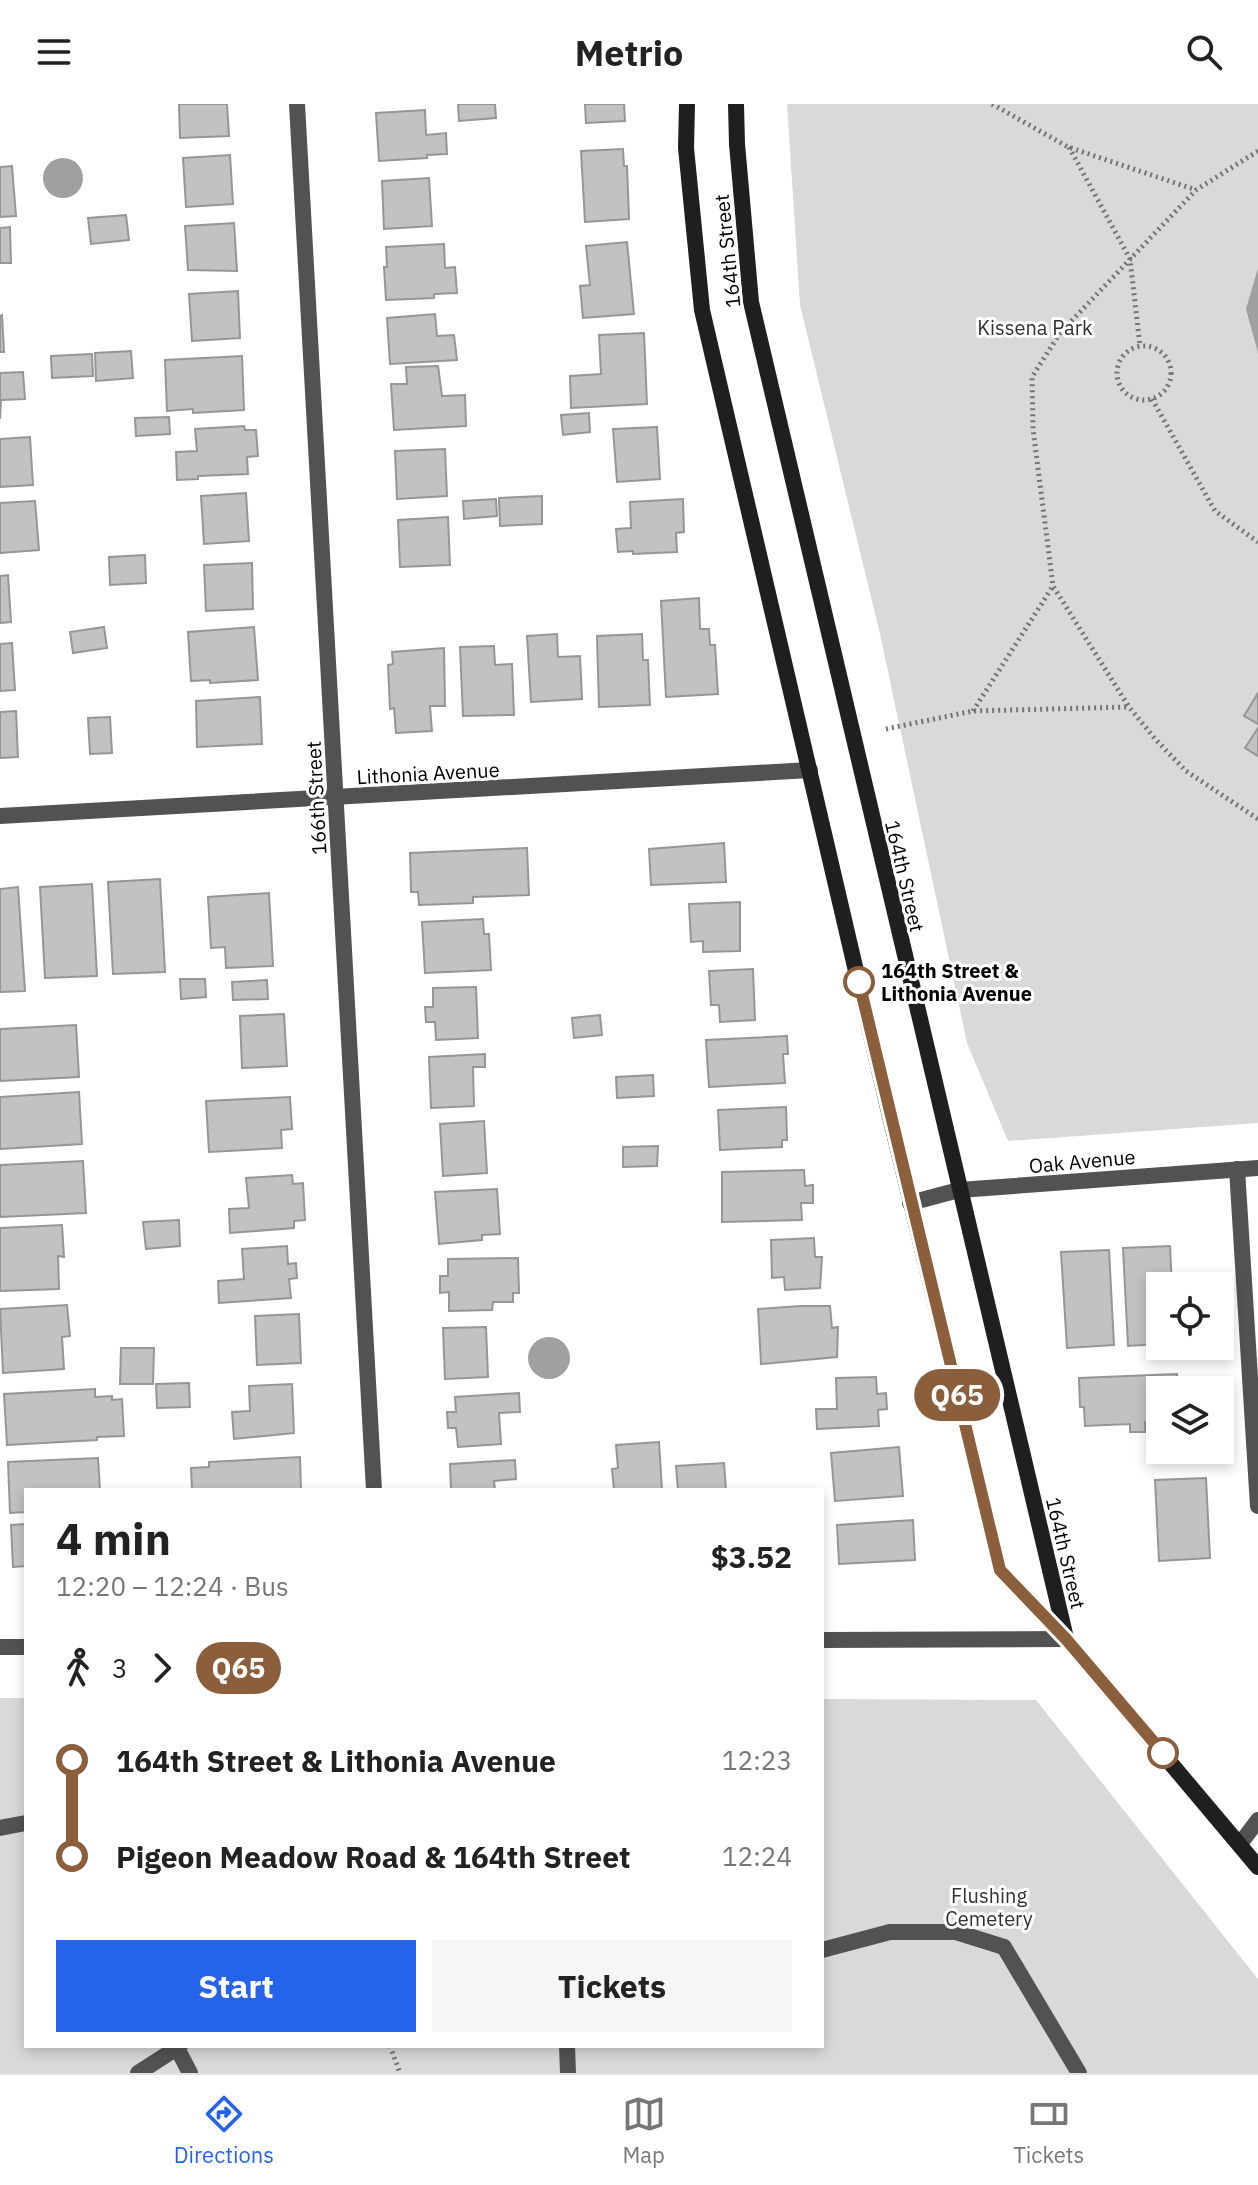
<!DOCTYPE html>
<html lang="en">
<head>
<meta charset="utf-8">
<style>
  :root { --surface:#fff; --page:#f6f6f6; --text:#222; --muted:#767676; --line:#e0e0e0; --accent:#2563eb }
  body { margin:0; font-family:"IBM Plex Sans",sans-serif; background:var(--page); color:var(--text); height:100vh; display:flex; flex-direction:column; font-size:30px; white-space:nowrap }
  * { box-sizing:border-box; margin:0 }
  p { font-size:26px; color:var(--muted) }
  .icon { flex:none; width:44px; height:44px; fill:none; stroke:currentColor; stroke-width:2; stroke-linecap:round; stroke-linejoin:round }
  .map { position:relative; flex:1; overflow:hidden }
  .details { position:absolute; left:24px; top:1384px; width:800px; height:560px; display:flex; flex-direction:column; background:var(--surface); border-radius:0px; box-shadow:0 4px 12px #0003 }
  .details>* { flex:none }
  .badge { padding:0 16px; border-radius:26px; font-size:28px; line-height:52px }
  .fabs { position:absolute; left:1146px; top:1168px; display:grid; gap:16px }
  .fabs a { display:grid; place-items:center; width:88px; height:88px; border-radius:0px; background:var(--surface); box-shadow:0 4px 12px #0003; font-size:40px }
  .map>.badge { position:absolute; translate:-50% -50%; box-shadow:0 0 0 4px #fff }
  .legs { display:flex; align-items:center; gap:12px; height:88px; padding:0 32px; font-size:26px }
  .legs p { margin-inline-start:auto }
  .overview { display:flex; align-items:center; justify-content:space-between; height:136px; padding:0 32px }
  h1 { font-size:44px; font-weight:800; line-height:60px }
  .cta { display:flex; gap:16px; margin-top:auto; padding:16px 32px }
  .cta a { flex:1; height:92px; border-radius:0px; background:var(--accent); color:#fff; font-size:32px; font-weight:800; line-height:92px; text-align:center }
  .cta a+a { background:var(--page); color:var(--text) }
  ul { padding:0 32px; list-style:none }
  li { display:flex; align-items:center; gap:28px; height:96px; font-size:30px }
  li i { display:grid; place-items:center; width:12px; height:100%; margin:0 10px; background:currentColor }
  li i::after { content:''; width:20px; height:20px; margin:-10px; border:6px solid; border-radius:50%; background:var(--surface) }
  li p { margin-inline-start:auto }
  li:first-child i { background:linear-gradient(#0000 50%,currentColor 0) }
  li:last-child i { background:linear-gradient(currentColor 50%,#0000 0) }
  header { display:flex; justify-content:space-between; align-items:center; height:104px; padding:0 32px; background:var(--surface); font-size:36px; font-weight:800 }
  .tab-bar { display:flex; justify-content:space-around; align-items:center; height:112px; border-top:2px solid var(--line); background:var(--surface); font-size:22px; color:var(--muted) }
  .tab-bar a { display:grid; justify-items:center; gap:4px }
  .tab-bar .active { color:var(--accent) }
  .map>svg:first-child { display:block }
  .green { fill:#d9d9d9 }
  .water { fill:#a0a0a0 }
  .building { fill:#c2c2c2; stroke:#969696; stroke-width:2 }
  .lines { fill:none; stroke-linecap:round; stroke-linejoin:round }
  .path { stroke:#747474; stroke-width:5; stroke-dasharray:2 4; stroke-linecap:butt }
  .lane { stroke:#525252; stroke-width:16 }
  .street { stroke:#525252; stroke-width:16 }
  .secondary { stroke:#1f1f1f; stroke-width:16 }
  .line-1-casing { stroke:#fff; stroke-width:18 }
  .line-1 { stroke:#8b5e3c; stroke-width:12 }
  .stop-1-dot { fill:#fff; stroke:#8b5e3c; stroke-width:4 }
  .labels { text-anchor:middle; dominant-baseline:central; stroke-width:6; stroke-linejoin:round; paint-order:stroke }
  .street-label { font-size:20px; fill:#000; stroke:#fff }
  .park-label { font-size:20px; fill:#303030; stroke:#fff }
  .stop-label { font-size:20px; font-weight:bold; fill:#000; stroke:#fff; text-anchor:start }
</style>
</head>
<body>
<header><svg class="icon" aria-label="menu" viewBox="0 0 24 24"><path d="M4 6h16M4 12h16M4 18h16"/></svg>Metrio<svg class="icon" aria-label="search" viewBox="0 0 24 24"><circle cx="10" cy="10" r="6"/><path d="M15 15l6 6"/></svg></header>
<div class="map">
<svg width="1258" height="1969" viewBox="0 0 1258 1969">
  <rect width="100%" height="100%" fill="#fff"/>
  <g class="green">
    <path d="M787 0H1258V1019L1008 1037 967 939 880 530 800 201Z"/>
    <path d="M0 1594H26V1942H822V1595L1036 1596 1258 1875V1969H0Z"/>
  </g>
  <g class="water">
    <circle cx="63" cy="74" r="20"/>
    <path d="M1258 164V249L1246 205Z"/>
    <circle cx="549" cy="1254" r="21"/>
  </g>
  <g class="building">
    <path d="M179 0H227L229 32 180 34Z"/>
    <path d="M458 0H495L496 14 459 17Z"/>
    <path d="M585 0H624L625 17 586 19Z"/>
    <path d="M425 6 426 31 446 29 447 50 427 51V54L379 57 376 9Z"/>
    <path d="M623 45 624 62H627L629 115 585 118 581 47Z"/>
    <path d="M230 51 233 100 186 103 183 54Z"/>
    <path d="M12 62 16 112 0 113V63Z"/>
    <path d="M429 74 432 122 384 125 382 77Z"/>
    <path d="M126 111 129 136 91 140 88 114Z"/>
    <path d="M234 119 237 167 188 166 185 122Z"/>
    <path d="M10 123 11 159H0V124Z"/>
    <path d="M627 138 634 210 583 214 580 182 590 181 586 142Z"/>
    <path d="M444 140 445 164 455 163 457 189 434 190V194L386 196 384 163H387L386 143Z"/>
    <path d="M238 187 240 234 192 237 189 190Z"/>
    <path d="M435 210 437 232 454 231 457 256 390 260 387 214Z"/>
    <path d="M2 211 4 248H0V212Z"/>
    <path d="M644 229 647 300 571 304 570 272 601 270 599 231Z"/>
    <path d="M131 247 133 274 96 277 95 249Z"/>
    <path d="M92 250 93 272 52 274 51 252Z"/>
    <path d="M242 252 244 306 193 309V305L167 307 165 256Z"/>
    <path d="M438 262 442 292 465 291 466 322 394 326 391 280H407L406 263Z"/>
    <path d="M23 268 25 295 1 296 0 315V269Z"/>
    <path d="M589 309 590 328 563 331 561 311Z"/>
    <path d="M169 313 170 330 136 332 135 314Z"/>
    <path d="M244 322 245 326H256L258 352 247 353 248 370 198 372V375L177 376 176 348 197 347 195 325Z"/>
    <path d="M657 323 660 375 617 378 613 325Z"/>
    <path d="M30 333 33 381 0 383V335Z"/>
    <path d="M445 345 447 392 397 395 395 347Z"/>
    <path d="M246 389 249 437 204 440 201 392Z"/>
    <path d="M542 392V420L500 422 499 394Z"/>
    <path d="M496 395 497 412 464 415 463 397Z"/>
    <path d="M683 395 684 428 676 429 677 448 633 450V447L618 448 616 425 631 424 630 398Z"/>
    <path d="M35 397 39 446 0 449V399Z"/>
    <path d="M448 413 450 461 400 463 398 416Z"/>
    <path d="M145 451 146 479 110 481 109 453Z"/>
    <path d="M252 459 253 505 206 507 204 461Z"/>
    <path d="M8 471 11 518 0 519V472Z"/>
    <path d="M699 494 700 525H709L710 541H715L718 590 666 593 661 497Z"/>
    <path d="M104 523 107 544 73 549 70 528Z"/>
    <path d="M254 523 258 576 210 579V576L191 577 188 528Z"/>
    <path d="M557 530 558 553 580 552 582 595 531 598 527 532Z"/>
    <path d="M642 530 643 556H648L650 601 599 603 597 532Z"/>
    <path d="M12 539 15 586 0 587V540Z"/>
    <path d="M494 542 495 561 512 560 514 611 463 612 460 543Z"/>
    <path d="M444 544 445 602H430L432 627 396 629 394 604 390 605 388 561 393 560 392 548Z"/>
    <path d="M1258 589V620L1244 612Z"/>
    <path d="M260 593 262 640 197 643 196 597Z"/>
    <path d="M16 607 18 653 0 654V608Z"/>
    <path d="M110 613 112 649 90 650 88 614Z"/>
    <path d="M1258 624V652L1245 644Z"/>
    <path d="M724 739 726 778 651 781 649 745Z"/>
    <path d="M527 744 529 791 473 793V799L419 801 418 788H411L410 749Z"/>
    <path d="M160 775 165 868 113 870 108 778Z"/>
    <path d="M92 780 97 872 45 874 40 783Z"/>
    <path d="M18 783 25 887 0 888V785Z"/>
    <path d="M269 789 273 862 226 864 225 843 211 844 208 793Z"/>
    <path d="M740 798V847L703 848V837L691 838 689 800Z"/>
    <path d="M483 815 484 830H489L491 866 425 869 422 818Z"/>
    <path d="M753 865 755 916 720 918 719 901H711L709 867Z"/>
    <path d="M180 875H205L206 893 181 895Z"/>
    <path d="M267 876 268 895 233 896 232 878Z"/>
    <path d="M476 883 478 934 436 936 435 918H426L425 903H433V884Z"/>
    <path d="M284 910 287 962 242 964 240 912Z"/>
    <path d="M600 911 602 931 574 934 572 914Z"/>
    <path d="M76 921 79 973 0 977V925Z"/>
    <path d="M787 932 788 950H783L785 979 709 983 706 936Z"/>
    <path d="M485 950V963H473L474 1002 431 1004 429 953Z"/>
    <path d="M653 971 654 992 617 994 616 973Z"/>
    <path d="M79 988 82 1040 0 1045V993Z"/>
    <path d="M290 993 292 1025 281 1026 282 1044 209 1048 206 997Z"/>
    <path d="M786 1003 787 1036H782V1043L720 1046 718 1006Z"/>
    <path d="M484 1017 487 1069 443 1072 440 1020Z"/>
    <path d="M658 1042 657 1062 623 1063V1043Z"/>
    <path d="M83 1057 86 1109 0 1113V1061Z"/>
    <path d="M804 1066 805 1082 813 1081V1099H801L802 1116 722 1118V1068Z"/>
    <path d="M292 1071 293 1080 303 1079 305 1116 294 1117V1124L230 1129 229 1105 249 1104 246 1074Z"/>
    <path d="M497 1085 500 1130 482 1131V1136L439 1140 435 1088Z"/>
    <path d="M179 1116 180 1142 146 1145 143 1118Z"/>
    <path d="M62 1121 64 1153 58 1152 59 1185 0 1187V1124Z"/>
    <path d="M814 1134 815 1153H822L820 1184 785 1186 784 1173 772 1174 771 1136Z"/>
    <path d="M287 1142 288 1160 296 1159 297 1174 289 1175 291 1194 219 1199 218 1177 244 1175 242 1145Z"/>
    <path d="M1170 1142 1172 1182H1160V1240L1128 1242 1123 1144Z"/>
    <path d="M1109 1146 1114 1241 1067 1244 1061 1148Z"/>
    <path d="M518 1154 519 1189H513V1198H493L492 1206 449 1207V1188L440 1189V1172H448V1155Z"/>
    <path d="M67 1201 70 1232 62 1233 64 1265 3 1269 0 1205Z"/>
    <path d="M801 1202H830L832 1224 838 1223 837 1253 761 1260 758 1205Z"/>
    <path d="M299 1210 301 1259 257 1261 255 1212Z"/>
    <path d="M486 1223 488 1273 445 1275 443 1224Z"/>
    <path d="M121 1244H154L153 1280H120Z"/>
    <path d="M1177 1270 1178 1286H1160V1317L1145 1318V1328H1130V1320L1085 1322 1084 1303H1080L1079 1274Z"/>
    <path d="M876 1273 877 1290 886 1289 887 1305 878 1306 879 1322 817 1325 816 1305H837L836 1274Z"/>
    <path d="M189 1279 190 1303 157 1304 156 1280Z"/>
    <path d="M292 1280 294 1329 234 1335 232 1308 250 1307 249 1282Z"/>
    <path d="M95 1285V1293L112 1292V1296L122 1295 124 1332 97 1333V1336L7 1341 4 1290Z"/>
    <path d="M519 1289 520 1308 499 1309 501 1340 458 1343 456 1324H448L447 1308H456L455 1293Z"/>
    <path d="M659 1338 662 1386H614L612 1365 618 1364 616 1341Z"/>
    <path d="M899 1343 903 1392 835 1397 831 1349Z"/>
    <path d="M300 1353 301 1386H192L191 1364 209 1363V1358Z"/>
    <path d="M98 1354 100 1386H26V1408L10 1409 8 1358Z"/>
    <path d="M515 1356 516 1375 494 1377 495 1386H451L450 1360Z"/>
    <path d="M724 1359 726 1386H678L676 1362Z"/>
    <path d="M1206 1374 1210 1454 1159 1457 1155 1376Z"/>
    <path d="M913 1416 915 1456 839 1460 837 1421Z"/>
    <path d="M26 1420V1462L13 1463 11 1421Z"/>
  </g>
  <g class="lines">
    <g class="path">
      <path d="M992 0 1068 43 1196 86"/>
      <path d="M1069 43 1130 155 1140 242"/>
      <path d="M1258 47 1196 86 1060 229 1032 273 1033 325 1053 482 1129 603 1156 636 1186 667 1258 715"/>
      <circle cx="1144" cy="269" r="27"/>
      <path d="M1152 295 1215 407 1258 438"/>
      <path d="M973 607 1053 482"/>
      <path d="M886 625 973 607 1128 603"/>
      <path d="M390 1942 400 1969"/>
    </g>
    <g class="lane">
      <path d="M0 1724 26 1719"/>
      <path d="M822 1846 890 1828H956L1004 1843 1079 1969"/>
      <path d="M567 1942 568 1969"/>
      <path d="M177 1944 190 1969"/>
      <path d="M138 1969 180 1942"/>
    </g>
    <g class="street">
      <path d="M297 0 374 1386"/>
      <path d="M0 712 810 666"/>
      <path d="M1237 1065 1258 1402"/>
      <path d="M910 1099 959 1086 1258 1064"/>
      <path d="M822 1536 1066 1535"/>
      <path d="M0 1543H26"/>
      <path d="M1240 1740 1258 1716"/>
    </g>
    <g class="secondary">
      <path d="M687 0 686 44 702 206 887 1000 1000 1466 1066 1535 1258 1763"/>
      <path d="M736 0 737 40 751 198 1066 1534"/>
    </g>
  </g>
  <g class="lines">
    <defs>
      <path id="line-1" d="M859 878 1000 1466 1066 1535 1163 1649"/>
    </defs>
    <use href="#line-1" class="line-1-casing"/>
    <use href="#line-1" class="line-1"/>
  </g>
  <g class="stop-1-dot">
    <circle cx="859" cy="878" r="14"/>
    <circle cx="1163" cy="1649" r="14"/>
  </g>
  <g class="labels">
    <g class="street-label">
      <text transform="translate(727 147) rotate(-96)">164th Street</text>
      <text transform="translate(428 669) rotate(-3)">Lithonia Avenue</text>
      <text transform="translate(316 694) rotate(-93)">166th Street</text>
      <text transform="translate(905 772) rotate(77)">164th Street</text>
      <text transform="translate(1082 1057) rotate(-5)">Oak Avenue</text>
      <text transform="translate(1066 1449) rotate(77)">164th Street</text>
    </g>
    <g class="park-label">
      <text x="1035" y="223">Kissena Park</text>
      <text x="989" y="1791">Flushing<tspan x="989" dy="23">Cemetery</tspan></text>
    </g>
    <g class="stop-label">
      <text x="881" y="866">164th Street &amp;<tspan x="881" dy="23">Lithonia Avenue</tspan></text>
    </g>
  </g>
</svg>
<div class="fabs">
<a><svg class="icon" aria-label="locate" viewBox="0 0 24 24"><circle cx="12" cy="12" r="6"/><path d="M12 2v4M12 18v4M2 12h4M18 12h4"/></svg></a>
<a><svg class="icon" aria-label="layers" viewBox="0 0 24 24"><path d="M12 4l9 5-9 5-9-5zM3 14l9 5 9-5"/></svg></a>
</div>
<b class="badge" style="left:957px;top:1291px;background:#8b5e3c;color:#fff">Q65</b>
<section class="details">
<div class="overview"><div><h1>4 min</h1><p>12:20 – 12:24 · Bus</p></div><b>$3.52</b></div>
<div class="legs"><svg class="icon" aria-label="walk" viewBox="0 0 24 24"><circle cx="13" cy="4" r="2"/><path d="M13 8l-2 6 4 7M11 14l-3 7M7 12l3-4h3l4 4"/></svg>3<svg class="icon" aria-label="forward" viewBox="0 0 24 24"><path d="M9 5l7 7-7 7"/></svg><b class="badge" style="background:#8b5e3c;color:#fff">Q65</b></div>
<ul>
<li><i style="color:#8b5e3c"></i><b>164th Street &amp; Lithonia Avenue</b><p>12:23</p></li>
<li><i style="color:#8b5e3c"></i><b>Pigeon Meadow Road &amp; 164th Street</b><p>12:24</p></li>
</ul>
<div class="cta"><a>Start</a><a>Tickets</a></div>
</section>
</div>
<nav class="tab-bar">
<a class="active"><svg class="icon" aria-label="directions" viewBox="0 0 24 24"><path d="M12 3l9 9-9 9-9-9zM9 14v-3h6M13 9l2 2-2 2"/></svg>Directions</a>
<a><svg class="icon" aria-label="map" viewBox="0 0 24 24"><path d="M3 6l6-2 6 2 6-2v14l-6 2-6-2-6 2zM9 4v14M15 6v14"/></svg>Map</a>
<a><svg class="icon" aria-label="tickets" viewBox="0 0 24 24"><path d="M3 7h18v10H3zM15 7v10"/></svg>Tickets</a>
</nav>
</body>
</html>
